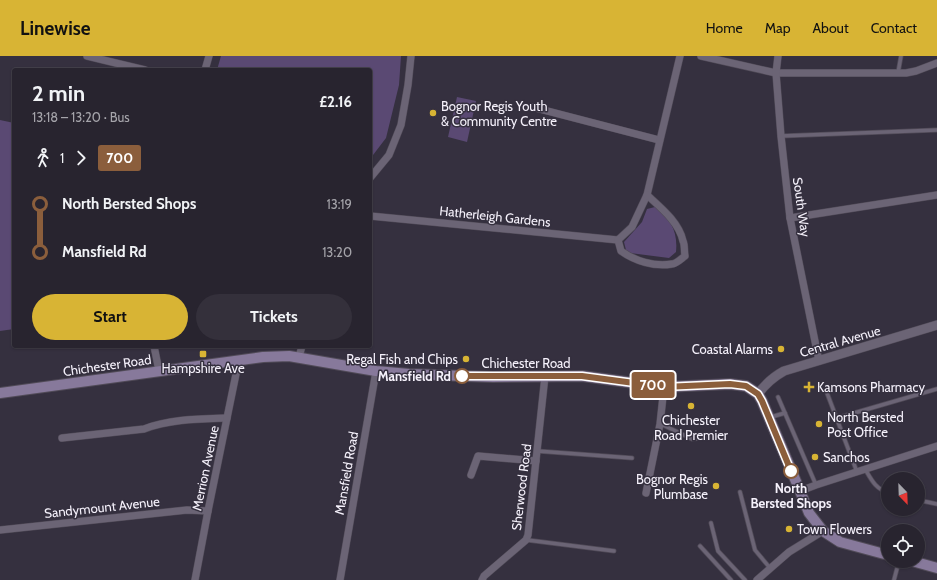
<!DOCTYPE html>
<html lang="en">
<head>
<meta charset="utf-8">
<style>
  :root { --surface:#28242f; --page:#34303b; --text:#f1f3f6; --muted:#a5a4aa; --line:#44414b; --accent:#d8b434 }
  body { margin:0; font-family:Cabin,sans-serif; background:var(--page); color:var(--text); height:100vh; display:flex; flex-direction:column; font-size:15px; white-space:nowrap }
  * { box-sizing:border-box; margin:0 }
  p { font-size:13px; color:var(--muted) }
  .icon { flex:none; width:22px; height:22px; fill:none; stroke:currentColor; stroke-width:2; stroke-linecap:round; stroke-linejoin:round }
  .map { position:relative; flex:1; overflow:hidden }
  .side { position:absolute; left:12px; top:12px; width:360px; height:280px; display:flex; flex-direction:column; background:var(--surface); border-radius:4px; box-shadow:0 1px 3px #0004,0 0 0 1px var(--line) }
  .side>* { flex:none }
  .badge { padding:0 8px; border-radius:3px; font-size:14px; line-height:26px }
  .needle { width:26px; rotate:157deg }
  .buttons { position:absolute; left:881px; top:416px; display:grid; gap:8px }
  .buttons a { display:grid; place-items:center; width:44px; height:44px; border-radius:50%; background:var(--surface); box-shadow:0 1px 3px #0004,0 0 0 1px var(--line); font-size:20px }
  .map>.badge { position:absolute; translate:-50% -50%; box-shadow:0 0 0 2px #fff }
  .legs { display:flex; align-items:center; gap:6px; height:44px; padding:0 20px; font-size:13px }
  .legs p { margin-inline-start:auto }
  .head { display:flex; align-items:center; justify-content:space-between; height:68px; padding:0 20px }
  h1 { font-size:22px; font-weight:700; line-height:30px }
  .primary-button { display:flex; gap:8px; margin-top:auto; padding:8px 20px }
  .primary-button a { flex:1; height:46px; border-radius:24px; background:var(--accent); color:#111; font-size:16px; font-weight:700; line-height:46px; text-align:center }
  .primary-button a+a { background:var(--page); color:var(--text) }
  ul { padding:0 20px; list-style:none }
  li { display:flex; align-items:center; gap:14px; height:48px; font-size:15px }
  li i { display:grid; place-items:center; width:6px; height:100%; margin:0 5px; background:currentColor }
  li i::after { content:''; width:10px; height:10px; margin:-5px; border:3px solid; border-radius:50%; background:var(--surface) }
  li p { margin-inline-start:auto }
  li:first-child i { background:linear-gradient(#0000 50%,currentColor 0) }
  li:last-child i { background:linear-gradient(currentColor 50%,#0000 0) }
  header { display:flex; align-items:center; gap:24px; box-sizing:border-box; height:56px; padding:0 20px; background:var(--accent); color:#111 }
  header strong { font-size:19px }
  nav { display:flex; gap:22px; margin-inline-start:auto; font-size:14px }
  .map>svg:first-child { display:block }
  .green { fill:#5a4973 }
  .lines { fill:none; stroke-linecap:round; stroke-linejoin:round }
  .service-casing { stroke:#514b58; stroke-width:5 }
  .minor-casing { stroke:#514b58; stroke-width:8 }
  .tertiary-casing { stroke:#514b58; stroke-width:10 }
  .secondary-casing { stroke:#514b58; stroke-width:12 }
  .service { stroke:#6b6475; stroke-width:3.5 }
  .minor { stroke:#6b6475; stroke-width:7 }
  .tertiary { stroke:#6b6475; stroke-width:9 }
  .secondary { stroke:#87799b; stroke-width:10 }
  .line-1-casing { stroke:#fff; stroke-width:9 }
  .line-1 { stroke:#8b5e3c; stroke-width:6 }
  .poi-dot { fill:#d8b434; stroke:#35303f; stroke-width:1.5 }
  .stop-1-dot { fill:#fff; stroke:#8b5e3c; stroke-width:2 }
  .labels { text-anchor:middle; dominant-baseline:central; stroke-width:3; stroke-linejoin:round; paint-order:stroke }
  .poi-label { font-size:13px; fill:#f5f1fb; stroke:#35303f; text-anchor:start }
  .street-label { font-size:13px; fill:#f5f1fb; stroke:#35303f }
  .stop-label { font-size:13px; font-weight:bold; fill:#f5f1fb; stroke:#35303f; text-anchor:end }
</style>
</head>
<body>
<header>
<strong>Linewise</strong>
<nav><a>Home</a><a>Map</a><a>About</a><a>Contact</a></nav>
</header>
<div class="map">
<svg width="937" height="524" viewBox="0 0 937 524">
  <rect width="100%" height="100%" fill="#35303f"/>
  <g class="green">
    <path d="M221 0H401L399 29 386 82 370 103V14H217Z"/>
    <path d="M457 41 476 45 467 86 448 81Z"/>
    <path d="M0 64 14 67V273L0 275Z"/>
    <path d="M655 151C671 162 678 176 676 196L669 202 630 197 626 194 624 186 642 166 647 153Z"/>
  </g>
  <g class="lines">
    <defs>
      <g id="service">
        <path d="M898 17 901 0"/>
        <path d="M781 80 937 74"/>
        <path d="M827 337 857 416"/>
        <path d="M778 341 816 429"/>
        <path d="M771 361 785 357"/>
        <path d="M837 362 937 333"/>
        <path d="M661 368 692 383 722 380"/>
        <path d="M537 395 632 402"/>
        <path d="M865 413C871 423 876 434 888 436"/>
        <path d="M740 436 755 494 770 512"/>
        <path d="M918 444 937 448"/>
        <path d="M711 467 718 495 745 524"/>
        <path d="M527 484 614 495"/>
        <path d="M700 490 731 524"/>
        <path d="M894 524 899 505"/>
      </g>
      <g id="minor">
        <path d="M87 0 145 14"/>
        <path d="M701 0 776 17H906L916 15 937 7"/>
        <path d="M778 0 776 17 781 80 790 162 819 305"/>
        <path d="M205 14 209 0"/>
        <path d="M532 51 659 84"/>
        <path d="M370 122 389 99 401 69 408 29 411 0"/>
        <path d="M370 160 618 184 632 171 647 139 680 0"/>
        <path d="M790 162 937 139"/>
        <path d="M618 184 621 195C635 205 654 211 672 208 676 208 681 203 685 200 684 195 685 189 683 185 679 166 660 151 647 139"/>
        <path d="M154 290 159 315"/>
        <path d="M299 301 302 290"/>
        <path d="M62 382 144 373C170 363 200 363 227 362"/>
        <path d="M471 419 478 400 536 405"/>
        <path d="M800 435 816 429 937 390"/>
        <path d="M646 437 660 368 664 331"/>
        <path d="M0 474 187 454 208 455"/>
        <path d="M195 524 208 455 236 318 235 304"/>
        <path d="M340 524 376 315"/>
        <path d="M482 524 484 520 526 484 528 479 545 320"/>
        <path d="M757 524 789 496 823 475"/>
      </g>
      <path id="tertiary" d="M758 338C766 327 773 321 784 315L937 269"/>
      <g id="secondary">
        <path d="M0 337 263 301 289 300 376 315 409 318 493 321 582 320 664 331 730 328 746 330 758 338 762 345 800 435 809 457 823 475 840 486 888 499"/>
        <path d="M912 505 937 512"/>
      </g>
    </defs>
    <use href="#service" class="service-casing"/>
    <use href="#minor" class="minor-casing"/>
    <use href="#tertiary" class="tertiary-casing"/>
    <use href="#secondary" class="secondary-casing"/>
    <use href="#service" class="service"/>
    <use href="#minor" class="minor"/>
    <use href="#tertiary" class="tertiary"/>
    <use href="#secondary" class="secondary"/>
  </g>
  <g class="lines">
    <defs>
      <path id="line-1" d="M462 320H582L664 331 730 328 746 330 758 338 762 345 791 415"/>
    </defs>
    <use href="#line-1" class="line-1-casing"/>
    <use href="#line-1" class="line-1"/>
  </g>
  <g class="poi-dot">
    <circle cx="433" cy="57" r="4"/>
    <circle cx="781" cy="293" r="4"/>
    <rect x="199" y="294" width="8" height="8" rx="2"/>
    <circle cx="466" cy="303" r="4"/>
    <path d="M807 325h4v4h4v4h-4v4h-4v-4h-4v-4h4z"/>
    <circle cx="691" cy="350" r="4"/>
    <circle cx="819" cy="368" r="4"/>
    <circle cx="815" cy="401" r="4"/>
    <circle cx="716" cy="430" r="4"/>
    <circle cx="789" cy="473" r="4"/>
  </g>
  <g class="stop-1-dot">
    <circle cx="462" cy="320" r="7"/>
    <circle cx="791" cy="415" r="7"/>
  </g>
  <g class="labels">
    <g class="poi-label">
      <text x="441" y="50">Bognor Regis Youth<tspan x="441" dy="15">&amp; Community Centre</tspan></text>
      <text x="773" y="293" text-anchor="end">Coastal Alarms</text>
      <text x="458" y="303" text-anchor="end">Regal Fish and Chips</text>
      <text x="203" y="312" text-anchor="middle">Hampshire Ave</text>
      <text x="817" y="331">Kamsons Pharmacy</text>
      <text x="827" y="361">North Bersted<tspan x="827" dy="15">Post Office</tspan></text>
      <text x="691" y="364" text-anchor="middle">Chichester<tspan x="691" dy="15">Road Premier</tspan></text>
      <text x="823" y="401">Sanchos</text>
      <text x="708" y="423" text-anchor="end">Bognor Regis<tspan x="708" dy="15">Plumbase</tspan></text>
      <text x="797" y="473">Town Flowers</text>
    </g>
    <g class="street-label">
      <text transform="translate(802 151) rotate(82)">South Way</text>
      <text transform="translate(495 160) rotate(6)">Hatherleigh Gardens</text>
      <text transform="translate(840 285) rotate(-16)">Central Avenue</text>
      <text x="526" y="307">Chichester Road</text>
      <text transform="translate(107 309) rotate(-8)">Chichester Road</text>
      <text transform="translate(205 412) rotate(-78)">Merrion Avenue</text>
      <text transform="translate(346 417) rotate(-80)">Mansfield Road</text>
      <text transform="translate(521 431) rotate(-83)">Sherwood Road</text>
      <text transform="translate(102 451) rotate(-6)">Sandymount Avenue</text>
    </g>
    <g class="stop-label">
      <text x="451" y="320">Mansfield Rd</text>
      <text x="791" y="432" text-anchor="middle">North<tspan x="791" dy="15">Bersted Shops</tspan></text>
    </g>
  </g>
</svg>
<div class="buttons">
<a><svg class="needle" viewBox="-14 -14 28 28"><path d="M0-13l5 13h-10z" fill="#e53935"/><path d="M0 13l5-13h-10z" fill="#a5a4aa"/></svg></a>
<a><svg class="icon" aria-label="locate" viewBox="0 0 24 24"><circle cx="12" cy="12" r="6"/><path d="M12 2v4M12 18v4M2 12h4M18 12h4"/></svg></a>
</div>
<b class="badge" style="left:653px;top:329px;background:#8b5e3c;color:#fff">700</b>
<section class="side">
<div class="head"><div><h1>2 min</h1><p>13:18 – 13:20 · Bus</p></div><b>£2.16</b></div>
<div class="legs"><svg class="icon" aria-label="walk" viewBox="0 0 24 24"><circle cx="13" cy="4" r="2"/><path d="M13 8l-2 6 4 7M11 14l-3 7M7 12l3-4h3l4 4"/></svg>1<svg class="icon" aria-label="forward" viewBox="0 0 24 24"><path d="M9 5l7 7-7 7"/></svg><b class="badge" style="background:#8b5e3c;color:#fff">700</b></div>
<ul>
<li><i style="color:#8b5e3c"></i><b>North Bersted Shops</b><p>13:19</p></li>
<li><i style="color:#8b5e3c"></i><b>Mansfield Rd</b><p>13:20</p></li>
</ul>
<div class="primary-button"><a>Start</a><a>Tickets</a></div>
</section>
</div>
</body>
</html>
